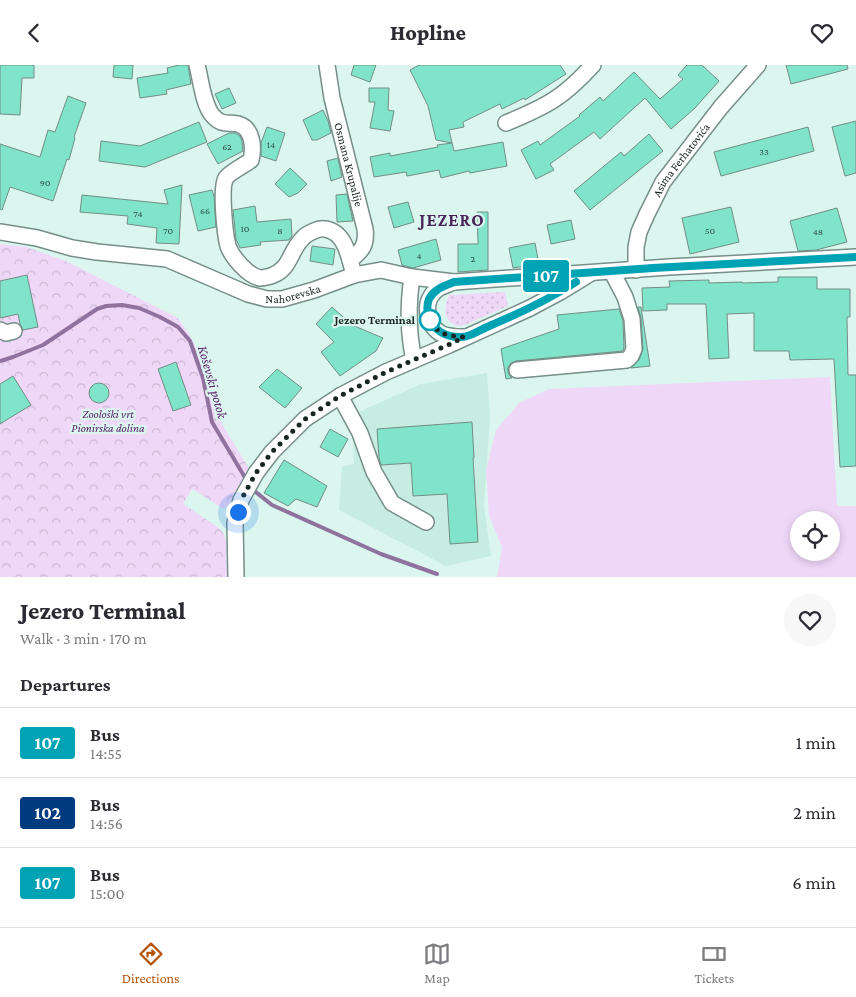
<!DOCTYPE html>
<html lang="en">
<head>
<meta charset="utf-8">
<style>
  :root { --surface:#fff; --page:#f7f7f7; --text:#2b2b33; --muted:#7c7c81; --line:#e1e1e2; --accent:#b45309 }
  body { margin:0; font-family:"Crimson Pro",serif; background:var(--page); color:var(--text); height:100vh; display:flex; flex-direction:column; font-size:19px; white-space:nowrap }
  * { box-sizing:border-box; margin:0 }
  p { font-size:16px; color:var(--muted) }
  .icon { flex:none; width:28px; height:28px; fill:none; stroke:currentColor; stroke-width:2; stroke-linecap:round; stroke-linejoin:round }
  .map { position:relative; height:512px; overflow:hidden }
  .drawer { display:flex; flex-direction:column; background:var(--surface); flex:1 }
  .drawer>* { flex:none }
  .badge { padding:0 10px; border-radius:4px; font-size:18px; line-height:32px }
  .fabs { position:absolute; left:790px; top:446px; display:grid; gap:10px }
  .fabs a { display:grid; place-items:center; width:50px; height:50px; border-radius:50%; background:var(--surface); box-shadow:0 2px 8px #0003; font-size:25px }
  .you { position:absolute; width:25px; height:25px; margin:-12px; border:4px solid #fff; border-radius:50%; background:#1a73e8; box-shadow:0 0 0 8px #1a73e833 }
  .map>.badge { position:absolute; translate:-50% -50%; box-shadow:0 0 0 2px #fff }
  h2 { padding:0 20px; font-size:19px; line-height:45px }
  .round { display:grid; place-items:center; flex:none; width:52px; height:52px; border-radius:26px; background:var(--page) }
  .head { display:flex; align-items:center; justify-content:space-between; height:85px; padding:0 20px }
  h1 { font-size:24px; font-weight:800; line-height:38px }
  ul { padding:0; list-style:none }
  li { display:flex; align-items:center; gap:15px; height:70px; padding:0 20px; border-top:1px solid var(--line) }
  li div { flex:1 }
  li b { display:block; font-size:19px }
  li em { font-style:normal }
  li .badge { min-width:55px; font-weight:700; text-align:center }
  header { display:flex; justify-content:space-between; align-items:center; height:65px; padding:0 20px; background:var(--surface); font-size:22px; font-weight:800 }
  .menu { display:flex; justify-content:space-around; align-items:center; height:70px; border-top:1px solid var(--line); background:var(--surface); font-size:14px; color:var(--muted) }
  .menu a { display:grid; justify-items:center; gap:2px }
  .menu .selected { color:var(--accent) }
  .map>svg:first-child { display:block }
  .built { fill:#c7ece1 }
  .grass { fill:url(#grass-dots) }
  .park { fill:url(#park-crowns) }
  .pitch { fill:#efd7f8; fill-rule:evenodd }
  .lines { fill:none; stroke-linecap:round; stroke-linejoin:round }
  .stream { stroke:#90729e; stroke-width:4 }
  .building { fill:#7fe4ca; stroke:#748d86 }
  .minor-casing { stroke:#768f88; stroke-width:18 }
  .minor { stroke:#fff; stroke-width:15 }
  .line-casing { stroke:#fff; stroke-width:11 }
  .line { stroke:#00a3b4; stroke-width:8 }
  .walk { stroke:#1a2421; stroke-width:5; stroke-dasharray:0 9 }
  .stop-dot { fill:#fff; stroke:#00a3b4; stroke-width:2.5 }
  .labels { text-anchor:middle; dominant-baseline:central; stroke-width:4.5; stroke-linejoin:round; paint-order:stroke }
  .number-label { font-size:10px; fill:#33544b }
  .street-label { font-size:12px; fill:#1a2421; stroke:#dbf6ee }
  .stop-label { font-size:12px; font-weight:bold; fill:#1a2421; stroke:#dbf6ee; text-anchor:end }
  .park-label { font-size:12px; font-style:italic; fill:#521965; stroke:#dbf6ee }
  .water-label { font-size:14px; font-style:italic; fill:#5d2570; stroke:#dbf6ee }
  .district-label { font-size:18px; font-weight:bold; letter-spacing:1px; fill:#4a2358; stroke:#dbf6ee }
</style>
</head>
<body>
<header><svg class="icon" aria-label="back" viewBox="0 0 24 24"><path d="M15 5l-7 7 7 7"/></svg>Hopline<svg class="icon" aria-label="heart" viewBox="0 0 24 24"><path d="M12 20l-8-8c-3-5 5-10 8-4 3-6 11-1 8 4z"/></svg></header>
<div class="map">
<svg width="856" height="512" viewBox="0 0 856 512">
  <defs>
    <pattern id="grass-dots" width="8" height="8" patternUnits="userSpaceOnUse" patternTransform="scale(1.25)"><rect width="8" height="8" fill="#efd7f8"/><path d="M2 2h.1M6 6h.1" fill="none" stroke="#ccb8d4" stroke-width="1.8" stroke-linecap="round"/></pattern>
    <pattern id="park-crowns" width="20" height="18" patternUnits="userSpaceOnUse" patternTransform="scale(1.25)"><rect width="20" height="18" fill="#efd7f8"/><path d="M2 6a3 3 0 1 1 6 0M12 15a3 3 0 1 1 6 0" fill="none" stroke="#ccb8d4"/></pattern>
  </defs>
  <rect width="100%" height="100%" fill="#dbf6ee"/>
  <path class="built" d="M487 308 490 354 484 440 491 491 446 501 339 445 342 402 354 399 352 350 421 319Z"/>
  <path class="grass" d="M505 227 508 241 462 261C443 260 443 244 449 230Z"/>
  <path class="park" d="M0 179 26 182 66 196 178 253 191 272 202 296 222 359 251 407 227 442 222 443 192 424 183 439 219 463 224 469 226 476 227 512H0Z"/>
  <path class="pitch" d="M830 312 837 441H856V512H497L502 482 489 451 486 405 496 365 519 338 549 324ZM799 455H831V488H799Z"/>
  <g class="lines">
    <g class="stream">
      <path d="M0 296 13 292 43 280 97 244 106 241 122 240 139 243 160 252 178 262 190 276 203 313 212 357 247 416"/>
      <path d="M252 424 272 440 381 489 437 509"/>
    </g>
  </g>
  <g class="building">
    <path d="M0 0H34V13H22L20 50 0 49Z"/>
    <path d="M114 0H133L132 14 113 12Z"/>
    <path d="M179 0H188L191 19 166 25 167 29 140 33 137 13 168 8 167 3Z"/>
    <path d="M354 0H376L370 17 351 10Z"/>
    <path d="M419 0H560L566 9 525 35 524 33 502 44 500 39 463 57 464 62 449 65 454 86 503 77 507 101 470 108 469 106 441 113 439 105 407 111 406 107 374 112 370 92 390 88V91L438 82 437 80 452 78 436 75 428 41 410 5Z"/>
    <path d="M687 0H702L719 16 695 43 671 64 645 33 600 74 594 67 550 99 554 105 536 114 521 85 538 76 540 80 580 51 579 50 600 32 603 36 634 7 660 34 683 14 678 10Z"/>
    <path d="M786 0H847L848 4 791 19Z"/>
    <path d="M229 23 236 38 222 44 215 29Z"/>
    <path d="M369 23H389L388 45 394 46 390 66 370 63 375 37H369Z"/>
    <path d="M68 31 86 38 74 72 75 73 69 95 67 94 53 136 10 122 2 145 0 144V79L40 92 48 65 55 67Z"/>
    <path d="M323 45 328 56 331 68 317 75H312L303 55Z"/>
    <path d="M856 56V108L845 111 832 62Z"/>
    <path d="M199 57 207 77 145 102 99 96 101 76 140 81Z"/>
    <path d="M267 62 285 68 276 96 261 91V78Z"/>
    <path d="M808 62 814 86 721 111 714 87Z"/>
    <path d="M229 68H235L240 71 242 76 243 86 218 99 207 79Z"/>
    <path d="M649 69 663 86 590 145 574 126 621 87 624 91Z"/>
    <path d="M338 93 342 112 331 116 327 96Z"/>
    <path d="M290 103 307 119 298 128 289 132 275 119Z"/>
    <path d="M182 120 179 179 156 178 157 163 127 159 128 151 80 147 82 130 168 139 164 125Z"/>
    <path d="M212 125 214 131 216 162 198 166 189 130Z"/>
    <path d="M347 129 353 156 337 157 336 130Z"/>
    <path d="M408 137 414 157 394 163 388 142Z"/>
    <path d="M255 141 257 157 291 154 292 171 289 175 260 177 261 180 240 183 236 174 233 145Z"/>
    <path d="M731 142 739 177 690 189 682 153Z"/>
    <path d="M837 143 847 177 816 185 798 186 790 156Z"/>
    <path d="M477 147H488V205L458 207V179H478Z"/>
    <path d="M571 155 575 174 551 179 547 160Z"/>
    <path d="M436 174 441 195 413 203 402 200 398 185Z"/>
    <path d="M535 178 539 199 513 203 509 183Z"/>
    <path d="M312 181 335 184 333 200 310 196Z"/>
    <path d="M27 210 38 262 23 265 20 259 18 249 0 253V216Z"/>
    <path d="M778 212H817V224H850V252H847L848 310H856V401L840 402 834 294 790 295 789 286H754V248L727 249 729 293 709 294 706 239H667V245L643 246 642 223 670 222 669 216 709 215V218L742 217V218L778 217Z"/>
    <path d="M332 242 352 260 383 273 376 286 340 311 321 287 334 277 316 259Z"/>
    <path d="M638 242H641L650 301 631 303 639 295 643 284 641 253Z"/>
    <path d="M619 244 623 256 624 282 623 286 516 296 511 298 508 302V306L509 310 512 313 506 314 501 284 559 264 557 250Z"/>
    <path d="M176 297 191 340 173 346 158 304Z"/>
    <path d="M277 304 302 323 285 343 259 322Z"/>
    <path d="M13 311 31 340 0 359V319Z"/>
    <circle cx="99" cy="328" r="10"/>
    <path d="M472 357 474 393H473L478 477 450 479 447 429 413 431 411 398 381 400 379 393 377 364Z"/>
    <path d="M330 364 348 374 338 392 320 382Z"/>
    <path d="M284 395 327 421 317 442 296 434 288 441 264 428Z"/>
  </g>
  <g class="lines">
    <defs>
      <g id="minor">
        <path d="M197 0C201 15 203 40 213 51 222 61 228 57 238 59 253 63 254 83 251 95 245 100 230 107 226 113 220 122 225 170 228 181 232 192 248 211 260 213 263 213 267 212 271 211 291 204 289 187 302 174 305 170 309 168 314 166 318 164 321 163 325 164 346 167 349 193 354 210"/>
        <path id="s1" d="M327 0 332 33 365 164C367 180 362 186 350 195"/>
        <path d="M506 58C523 51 540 44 555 34 569 25 582 12 593 0"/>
        <path id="s2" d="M0 167 37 173 72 183 97 187 167 194 248 229 267 234H282L314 225 354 210 381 205 412 212 454 217 669 202 856 192"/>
        <path id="s3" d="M636 205V182L639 167 647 149 663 117 721 42 758 0"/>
        <path d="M412 212C408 239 408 268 414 295"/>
        <path d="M454 217C449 219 443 221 439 223 422 234 425 258 440 268 447 272 456 272 464 272"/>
        <path d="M0 265 6 268 14 266"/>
        <path d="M517 305 627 295 631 291 634 284 632 254 625 232 612 207"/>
        <path d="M340 331 360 368 374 407 392 438 426 457"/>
        <path d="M236 512 235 458 241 435 256 408 272 387 305 354 340 331 386 307 449 280 530 243 560 227 591 208"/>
      </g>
    </defs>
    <use href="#minor" class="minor-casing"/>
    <use href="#minor" class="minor"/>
  </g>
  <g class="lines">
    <defs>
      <path id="line" d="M576 217C548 235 518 249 487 262 480 265 470 272 462 272 447 273 431 265 428 249 427 244 427 239 429 234 434 224 444 221 454 217L653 203 856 192"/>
    </defs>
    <use href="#line" class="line-casing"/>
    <use href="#line" class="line"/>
    <path class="walk" d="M238 447 241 435 256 408 272 387 305 354 340 331 386 307 448 280 464 272C446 271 437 269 428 252L430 255"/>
  </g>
  <circle class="stop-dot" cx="430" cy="255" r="10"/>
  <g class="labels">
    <g class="number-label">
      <text x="271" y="79">14</text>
      <text x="227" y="81">62</text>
      <text x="764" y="86">33</text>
      <text x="45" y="117">90</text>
      <text x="205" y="145">66</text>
      <text x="138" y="148">74</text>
      <text x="245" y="163">10</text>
      <text x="168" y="165">70</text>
      <text x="280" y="165">8</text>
      <text x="710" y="165">50</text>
      <text x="818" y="166">48</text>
      <text x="419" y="190">4</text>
      <text x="473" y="193">2</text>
    </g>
    <g class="street-label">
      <text stroke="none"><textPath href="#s3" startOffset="122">Asima Ferhatovića</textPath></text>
      <text stroke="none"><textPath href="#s1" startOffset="102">Osmana Krupalije</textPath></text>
      <text stroke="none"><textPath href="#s2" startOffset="304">Nahorevska</textPath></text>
    </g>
    <g class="stop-label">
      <text x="415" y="255">Jezero Terminal</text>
    </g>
    <g class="park-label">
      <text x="108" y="349">Zoološki vrt<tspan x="108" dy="14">Pionirska dolina</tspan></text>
    </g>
    <g class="water-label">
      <text transform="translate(213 317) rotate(74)">Koševski potok</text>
    </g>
    <g class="district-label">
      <text x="452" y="155">JEZERO</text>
    </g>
  </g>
</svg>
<div class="fabs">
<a><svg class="icon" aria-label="locate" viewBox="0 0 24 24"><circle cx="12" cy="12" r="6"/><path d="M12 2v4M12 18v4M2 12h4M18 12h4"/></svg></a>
</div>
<div class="you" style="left:238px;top:447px"></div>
<b class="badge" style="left:546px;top:211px;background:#00a3b4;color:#fff">107</b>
</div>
<section class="drawer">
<div class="head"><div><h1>Jezero Terminal</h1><p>Walk · 3 min · 170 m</p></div><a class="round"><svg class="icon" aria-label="heart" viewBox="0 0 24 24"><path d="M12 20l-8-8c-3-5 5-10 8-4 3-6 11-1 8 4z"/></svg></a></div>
<h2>Departures</h2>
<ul>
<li><span class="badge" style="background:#00a3b4;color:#fff">107</span><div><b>Bus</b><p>14:55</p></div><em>1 min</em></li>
<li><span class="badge" style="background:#003b80;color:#fff">102</span><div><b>Bus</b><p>14:56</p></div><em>2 min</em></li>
<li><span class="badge" style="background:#00a3b4;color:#fff">107</span><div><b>Bus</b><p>15:00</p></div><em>6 min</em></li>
</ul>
</section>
<nav class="menu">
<a class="selected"><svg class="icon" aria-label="directions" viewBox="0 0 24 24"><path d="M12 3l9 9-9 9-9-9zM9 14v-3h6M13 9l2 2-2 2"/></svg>Directions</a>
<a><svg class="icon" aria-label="map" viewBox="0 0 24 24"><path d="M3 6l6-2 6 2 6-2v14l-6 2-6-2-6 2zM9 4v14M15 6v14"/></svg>Map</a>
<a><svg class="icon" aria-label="tickets" viewBox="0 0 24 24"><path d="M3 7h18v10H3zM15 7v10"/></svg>Tickets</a>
</nav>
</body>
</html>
